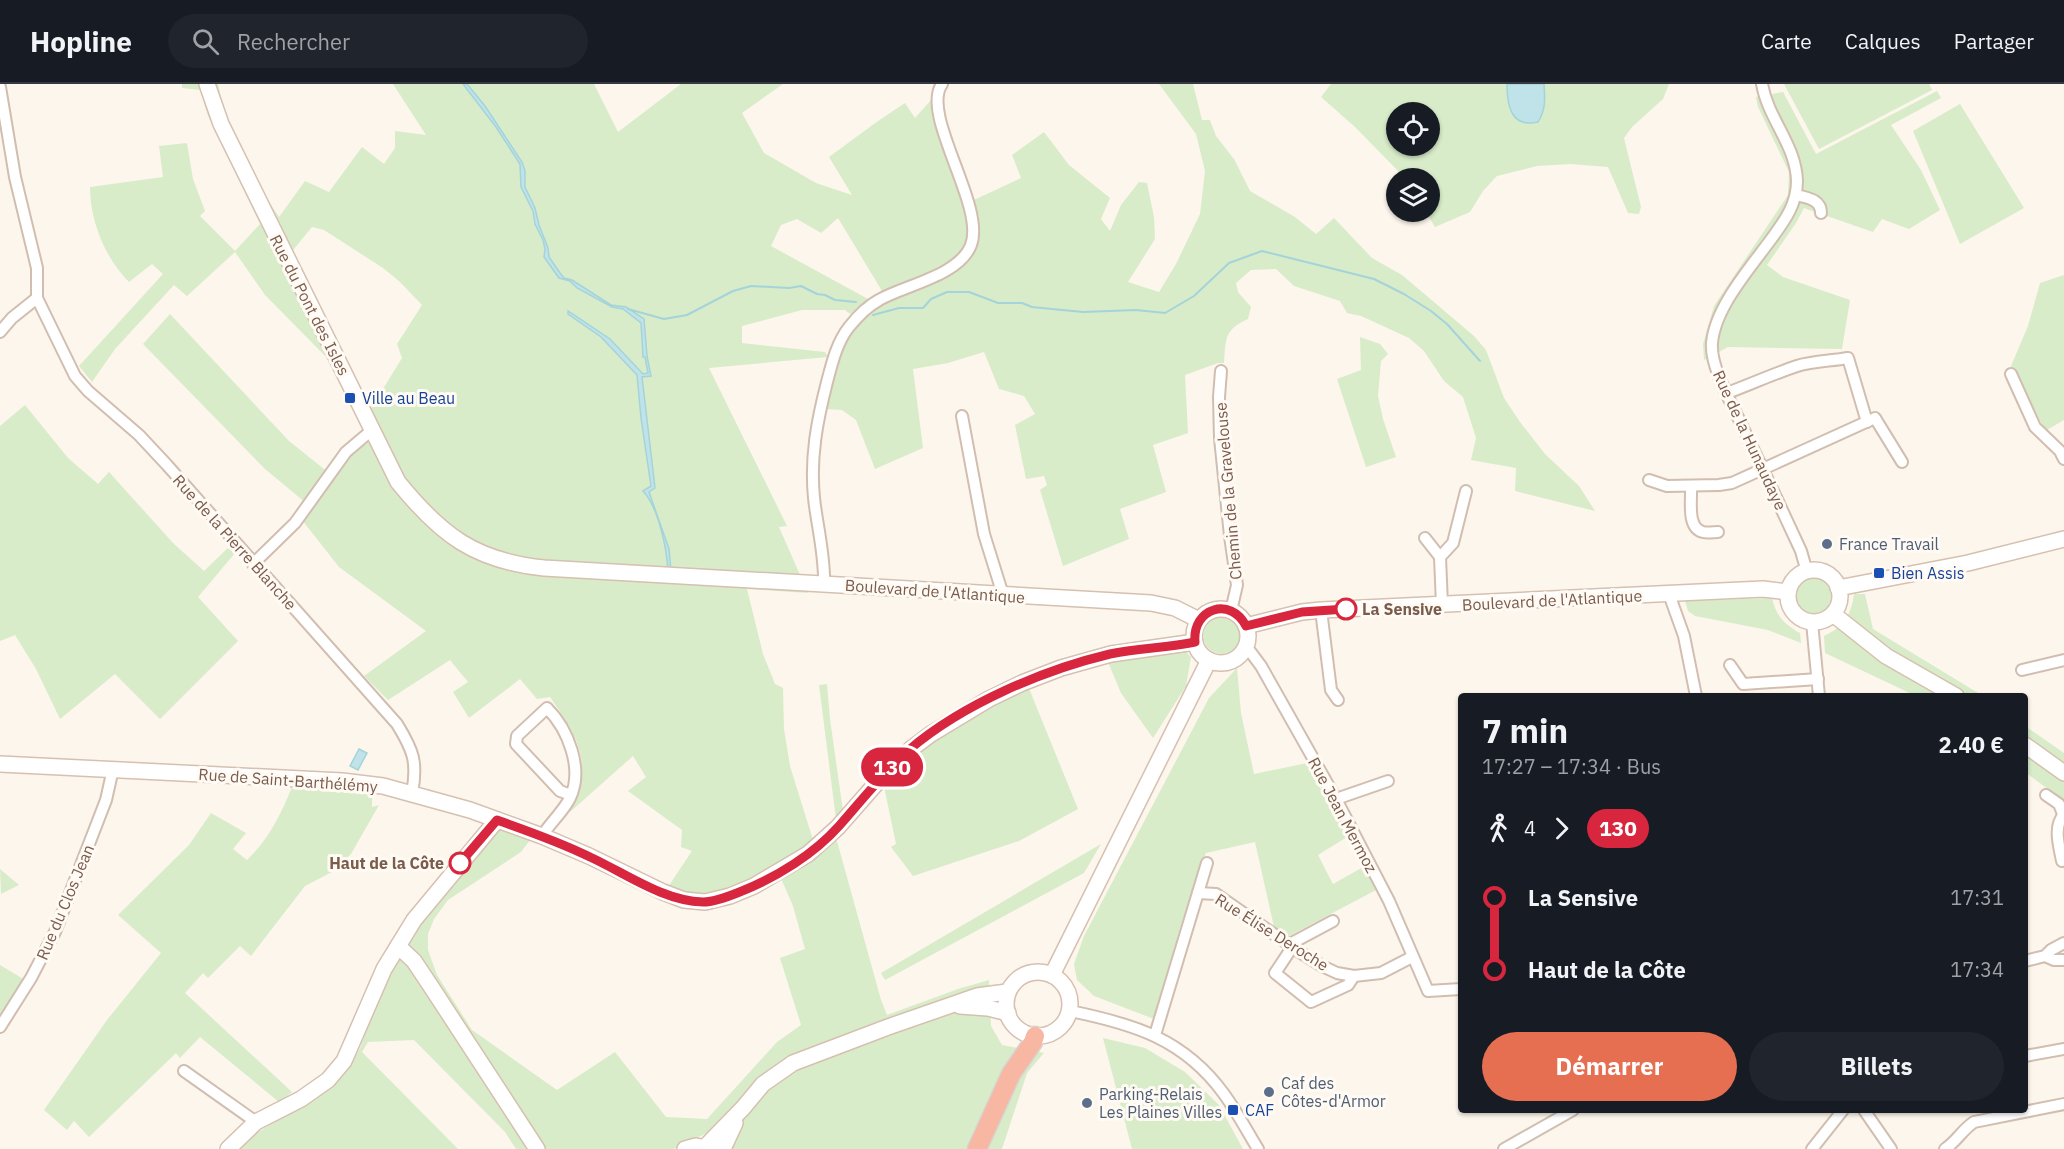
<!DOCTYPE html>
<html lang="fr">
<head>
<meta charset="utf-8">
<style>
  :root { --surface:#171b24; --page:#20242c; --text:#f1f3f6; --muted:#9ea1a6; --line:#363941; --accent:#e76f51 }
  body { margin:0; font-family:"IBM Plex Sans",sans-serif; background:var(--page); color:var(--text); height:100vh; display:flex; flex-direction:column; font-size:22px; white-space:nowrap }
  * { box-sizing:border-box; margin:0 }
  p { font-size:20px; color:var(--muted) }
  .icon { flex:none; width:33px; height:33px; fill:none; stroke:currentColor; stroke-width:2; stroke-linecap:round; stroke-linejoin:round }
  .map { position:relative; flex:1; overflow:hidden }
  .details { position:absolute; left:1458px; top:609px; width:570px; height:420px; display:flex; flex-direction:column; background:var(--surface); border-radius:6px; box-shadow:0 2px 4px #0004 }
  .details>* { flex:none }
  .badge { padding:0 12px; border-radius:20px; font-size:21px; line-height:39px }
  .fabs { position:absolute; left:1386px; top:18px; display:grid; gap:12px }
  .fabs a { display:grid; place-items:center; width:54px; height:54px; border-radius:50%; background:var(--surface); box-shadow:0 2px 4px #0004; font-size:30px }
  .map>.badge { position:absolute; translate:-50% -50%; box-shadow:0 0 0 3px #fff }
  .legs { display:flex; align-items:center; gap:9px; height:66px; padding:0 24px; font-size:20px }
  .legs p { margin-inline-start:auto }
  .overview { display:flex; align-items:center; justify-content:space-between; height:102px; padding:0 24px }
  h1 { font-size:33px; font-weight:700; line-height:45px }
  .action { display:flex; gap:12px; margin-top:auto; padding:12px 24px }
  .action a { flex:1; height:69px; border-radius:36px; background:var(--accent); color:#fff; font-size:24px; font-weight:700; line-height:69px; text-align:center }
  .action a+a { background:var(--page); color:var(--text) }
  ul { padding:0 24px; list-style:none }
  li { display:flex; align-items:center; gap:21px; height:72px; font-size:22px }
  li i { display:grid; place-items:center; width:9px; height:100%; margin:0 8px; background:currentColor }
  li i::after { content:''; width:15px; height:15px; margin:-8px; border:4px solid; border-radius:50%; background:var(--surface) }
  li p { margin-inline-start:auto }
  li:first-child i { background:linear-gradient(#0000 50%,currentColor 0) }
  li:last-child i { background:linear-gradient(currentColor 50%,#0000 0) }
  header { display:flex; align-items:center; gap:36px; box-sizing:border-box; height:84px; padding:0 30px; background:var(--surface); border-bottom:2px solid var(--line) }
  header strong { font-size:28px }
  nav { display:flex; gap:33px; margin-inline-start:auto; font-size:21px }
  .search { width:420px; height:54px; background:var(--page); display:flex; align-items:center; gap:15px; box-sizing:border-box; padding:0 21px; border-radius:33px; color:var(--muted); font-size:22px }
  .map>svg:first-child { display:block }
  .green { fill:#d8ecc9; fill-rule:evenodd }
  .water { fill:#bfe3e8; stroke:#a5d3da; stroke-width:1.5 }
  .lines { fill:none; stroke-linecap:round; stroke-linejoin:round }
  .stream { stroke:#a5d3da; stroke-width:2 }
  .street-casing { stroke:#d1beb0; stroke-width:14 }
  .secondary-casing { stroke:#d6c0b0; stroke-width:18 }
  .highway-casing { stroke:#dad1cd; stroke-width:21 }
  .street { stroke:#fff; stroke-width:10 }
  .secondary { stroke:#fff; stroke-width:15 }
  .highway { stroke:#f7b7a3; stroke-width:18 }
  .line-1-casing { stroke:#fff; stroke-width:14 }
  .line-1 { stroke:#d7263d; stroke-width:9 }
  .transit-dot { fill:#1a4fb4; stroke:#fffaf3; stroke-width:2 }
  .service-dot { fill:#5c6f8a; stroke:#fffaf3; stroke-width:2 }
  .stop-1-dot { fill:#fff; stroke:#d7263d; stroke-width:3 }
  .labels { text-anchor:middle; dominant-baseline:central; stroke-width:6; stroke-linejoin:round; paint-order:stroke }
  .street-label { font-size:16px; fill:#7a5c4d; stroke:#fffaf3 }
  .transit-label { font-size:16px; fill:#164399; stroke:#fffaf3; text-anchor:start }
  .service-label { font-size:16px; fill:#4e5e75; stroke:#fffaf3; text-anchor:start }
  .stop-label { font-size:16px; font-weight:bold; fill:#7a5c4d; stroke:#fffaf3; text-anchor:start }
</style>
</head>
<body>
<header>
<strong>Hopline</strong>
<div class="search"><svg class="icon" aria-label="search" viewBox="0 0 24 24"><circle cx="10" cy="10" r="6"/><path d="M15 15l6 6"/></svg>Rechercher</div>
<nav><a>Carte</a><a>Calques</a><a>Partager</a></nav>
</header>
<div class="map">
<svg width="2064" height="1065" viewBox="0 0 2064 1065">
  <rect width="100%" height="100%" fill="#fdf6ec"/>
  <g class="green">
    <path d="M182 0H218C228 46 252 94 279 133L305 97 329 108 362 63 384 80 395 64V47L426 51 393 0H594L618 48 681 0H783L742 29 764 69 816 99 852 111 829 73 878 37 905 19 915 34 931 16 939 51 963 117 976 115 1021 94 1012 71 1044 48 1069 81 1110 114 1101 135 1110 147 1121 121 1139 98 1147 99 1154 133 1155 155 1128 198 1159 208 1176 180 1200 130 1205 87 1196 50 1159 0H1193L1202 36H1210L1216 52 1234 75 1250 107 1295 133 1316 150 1334 134 1372 174 1402 191 1474 252 1486 266 1504 314 1520 338 1545 370 1579 402 1595 427 1515 407 1516 384 1471 376 1476 354 1463 313 1444 297 1424 267 1409 254 1361 232 1347 229 1340 217 1294 202 1276 185 1251 186 1236 199 1238 208 1251 223 1248 235C1224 246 1226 254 1224 279H1218L1185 291 1188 349 1153 361 1166 408 1120 425 1129 455 1063 482 1040 406 1047 401 1044 392 1026 395 1015 341 1035 330 1024 312 999 305 984 268 948 279 913 285 923 364 875 385 856 336 842 326 825 325C833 295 837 259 861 237 869 230 879 223 888 217L838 134 821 149 797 135 781 141 771 162 868 215 850 230 845 226H802L742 242V259L825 268 828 273 709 284 787 442 779 443 808 509 747 505 763 570 775 600 783 604 784 645 790 682 813 756 832 739 881 916 887 931 958 905 989 896 991 942 1002 961 1044 969 1027 989 1002 1065H732L715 1045 674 1065H516L505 1048 414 956 368 958 362 968 458 1065H237L247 1055 333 1003 349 985 361 962 377 915 396 881 413 846 497 747 507 745 531 755 521 768 448 816 434 835 428 850V866L437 891 472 946 557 1006 615 968 666 1033 707 1035 777 958 801 941 780 874 805 865 793 822 776 783C752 795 728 810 700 811 689 811 678 806 668 803L692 767 681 763 682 746 628 707 646 693 633 672 570 728C573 720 578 710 580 701 589 668 568 639 550 613L537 615 520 595 469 634 453 608 468 598 450 576 388 616 364 592 426 547 339 483 302 436 312 424 265 385 143 260 170 230 289 357 334 393C350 371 358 364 382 351L370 326 402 274 397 260 422 221 399 197 383 184 324 146 312 143 284 177 337 284 265 211 235 168 187 212 174 201 115 265 92 298 79 282 163 190 152 180 129 198C105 174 90 137 90 103L163 93 159 62 187 59 193 95 205 127 200 132 235 167 260 140 208 32 200 6 182 4Z"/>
    <path d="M1331 0H1507V5L1545 21 1544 0H1669L1663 15 1632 43 1624 54 1641 123 1639 130 1628 129 1608 83 1570 80 1537 82 1497 92 1483 107 1470 128 1435 143 1426 128H1430V94H1405L1355 43 1321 13ZM1396 28H1430V62H1396Z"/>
    <path d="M1784 0H1929L1932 6 1819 65Z"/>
    <path d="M1937 7 1941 14 1891 41 1921 86 1940 126 1909 145 1882 135 1873 148 1804 124 1796 139 1767 181 1783 193 1850 216 1842 265 1728 263 1704 276 1703 260 1714 222 1788 111 1789 88 1758 23 1756 13 1783 8 1816 70Z"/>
    <path d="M1960 20 2024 124 1960 160 1913 47Z"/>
    <path d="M2064 191V336L2047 346 2043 342 2011 282 2028 242 2040 199Z"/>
    <path d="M1360 253 1380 260 1388 270 1381 277 1378 312 1383 335 1396 373 1366 383 1337 295 1361 286Z"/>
    <path d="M25 321 68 374 98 400 109 388 173 459 204 487 229 463 235 469 198 513 238 557 160 635 115 590 60 635 36 585 15 551 0 557V342Z"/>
    <circle cx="1813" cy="512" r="18"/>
    <path d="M1854 510H1865L1873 545 1983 612H1916L1825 569 1824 552C1843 543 1851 532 1854 510Z"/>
    <path d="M1772 514C1776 532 1784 540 1800 549L1801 559 1768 546 1695 532 1688 527 1685 517Z"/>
    <circle cx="1222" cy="551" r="19"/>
    <path d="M1183 565 1191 573 1186 602 1153 654 1121 609 1108 578Z"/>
    <path d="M1237 584 1241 629 1254 690 1307 679 1347 753 1318 771 1333 800 1365 782 1378 805 1287 853 1274 843 1255 758 1206 769 1180 844 1154 935 1094 912 1077 896 1074 880 1084 852 1209 614Z"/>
    <path d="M827 600 830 635 843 727 836 735 819 601Z"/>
    <path d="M1028 602 1078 725 1019 757 913 792 891 763 896 760 881 688 909 659Z"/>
    <path d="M2025 642 2064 669V717L2025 688Z"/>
    <path d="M292 703 372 708V723L379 721 351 770 330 789 305 802 251 872 240 862 208 894 203 889 185 909 292 1008 279 1018 200 953 180 974 176 969 89 1053 74 1037 67 1046 44 1026 107 936 161 869 118 831 189 761 211 729 246 749 233 765 247 776C269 755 281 730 292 703Z"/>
    <path d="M1101 760 1084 789 885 896 881 889Z"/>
    <path d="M0 785 19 801 1 810Z"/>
    <path d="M0 881 25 896 0 934Z"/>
    <path d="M1103 954 1145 964 1185 988 1219 1021 1243 1065H1132Z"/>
  </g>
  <g class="water">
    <path d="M463 0H467L485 22 522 78 525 87V103L535 124 539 141 548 164 549 173 560 189 564 194 572 196 611 221 626 223 644 235 647 272 651 292 642 293 655 404 649 408 669 465 671 487 668 488C667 466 659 424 643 407L651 402 641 334 637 291 601 253 568 230V227L610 255 643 290 648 289 645 273H643L641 239 623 225 612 223 577 204 570 197 559 194 544 173 545 165 543 156 535 140 533 127 521 103 520 80 496 43Z"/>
    <path d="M1507 0H1544C1545 14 1546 26 1538 38 1511 44 1507 22 1507 0Z"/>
    <path d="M359 665 367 669 358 686 350 682Z"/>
  </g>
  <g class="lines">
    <g class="stream">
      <path d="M628 225 664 235 687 231 733 207 751 202 789 204 801 202 817 210 825 211 835 216 856 218"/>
      <path d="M873 231 899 224H923L931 215 947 208H969L998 219H1022L1032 223 1052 225 1083 228 1136 226 1165 229 1194 212 1229 179 1262 167 1374 195 1404 210 1431 227 1447 240 1480 277"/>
    </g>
    <defs>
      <g id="street">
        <path d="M1762 0C1768 35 1796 61 1797 97 1797 120 1785 136 1772 154 1751 183 1715 223 1712 259 1710 284 1733 321 1743 344 1763 385 1782 426 1801 467L1807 488"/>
        <path d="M0 3 15 93 37 184V214L12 234 0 248"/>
        <path d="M1796 111C1807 114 1821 115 1821 129"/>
        <path d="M37 214 75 292 88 307 139 351 167 381 397 640C413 666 418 678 412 709"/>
        <path d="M1221 287 1219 313 1220 354 1230 452 1237 501 1231 527"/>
        <path d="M2011 290 2035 343 2060 367 2064 375"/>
        <path d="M1727 309C1751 300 1773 290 1797 282 1812 277 1831 277 1848 274L1867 338"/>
        <path d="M962 332 984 450 1003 511"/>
        <path d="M1649 396 1667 402 1719 401 1732 399 1875 334 1902 378"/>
        <path d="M1691 402C1692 415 1686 444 1703 448 1707 449 1714 448 1718 448"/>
        <path d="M1425 454 1440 473"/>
        <path d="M253 480 295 439 346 368 372 346"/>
        <path d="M824 500C825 471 817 442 814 414 810 373 817 337 827 298 832 279 837 258 849 243 857 233 868 222 879 216 905 201 959 192 971 161 986 122 920 31 942 0"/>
        <path d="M1669 510 1684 552 1696 612"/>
        <path d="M1442 521 1440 473 1453 459 1466 407"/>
        <path d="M1321 526 1331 606 1338 616"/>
        <path d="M1812 538 1819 612"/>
        <path d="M1246 562 1261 582 1336 715 1389 817 1428 907 1461 905"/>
        <path d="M1730 581 1743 600 1818 595"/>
        <path d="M2022 586 2064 576"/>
        <path d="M2046 711 2059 720 2063 730"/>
        <path d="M1336 715 1388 697"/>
        <path d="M542 752C550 739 563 728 570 714 584 685 568 645 547 624L517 652 516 660 560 707 571 711"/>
        <path d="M2062 777C2059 761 2053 743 2064 730"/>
        <path d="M1198 809 1216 810 1298 867 1322 882 1337 889 1354 892 1381 889 1412 873"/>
        <path d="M1333 837 1290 860 1289 868 1275 889 1311 918 1348 901 1354 892"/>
        <path d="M2045 872 2054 876H2064"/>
        <path d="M2025 877 2045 872 2051 866 2064 859"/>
        <path d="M1070 927C1134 940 1184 955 1224 1010 1237 1028 1247 1047 1258 1065"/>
        <path d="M0 943 31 894 55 848 106 716 113 685"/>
        <path d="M1155 951 1207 779"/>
        <path d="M2025 972 2064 965"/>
        <path d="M184 987 256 1038"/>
        <path d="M1864 1026 1891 1065"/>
        <path d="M1504 1065 1573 1026"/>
        <path d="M1812 1065 1843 1026"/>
        <path d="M1945 1065C1957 1057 1962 1046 1974 1038L2064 1020"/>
      </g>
      <g id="secondary">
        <path d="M207 0 221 40 398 398C441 451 475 477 544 484L1151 519 1175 524 1199 536"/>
        <circle cx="1814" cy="512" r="26"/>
        <path d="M1838 504 1968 479 2064 455"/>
        <circle cx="1221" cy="552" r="27"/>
        <path d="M1833 530 1886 572 1956 612"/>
        <path d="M1246 542 1302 528 1321 526 1763 505 1788 508"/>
        <path d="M2025 661 2064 689"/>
        <path d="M0 680 342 697 383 702 470 726 542 752 589 772 663 808 684 816 705 818 730 812 754 802 808 770 838 743 881 694 911 665 931 650 989 615 1022 599 1061 584 1111 570 1195 558"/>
        <path d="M398 862 414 877 432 904 537 1065"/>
        <circle cx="1038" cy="920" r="32"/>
        <path d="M1052 891 1209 576"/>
        <path d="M960 922 988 924 1008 929"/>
        <path d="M705 1063 743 1024 763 1000 793 979 888 943 977 912 1007 908"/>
        <path d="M228 1065 256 1038 301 1015 328 996 344 977 384 885 414 836 497 736"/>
        <path d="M685 1065 696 1062 710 1065"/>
        <path d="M723 1065 735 1039"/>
      </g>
      <path id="highway" d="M977 1065 1011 990 1033 958 1035 952"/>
    </defs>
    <use href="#street" class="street-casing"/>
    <use href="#secondary" class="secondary-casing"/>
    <use href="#highway" class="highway-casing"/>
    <use href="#street" class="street"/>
    <use href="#secondary" class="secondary"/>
    <use href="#highway" class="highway"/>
  </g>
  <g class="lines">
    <defs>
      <path id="line-1" d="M460 779 497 736C528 747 560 758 590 773 625 789 663 817 703 818 715 818 730 812 742 807 777 793 814 770 839 742 862 716 884 688 910 665 963 620 1043 586 1110 570 1138 564 1167 564 1195 558 1192 524 1231 512 1246 542L1302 528 1346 525"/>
    </defs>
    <use href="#line-1" class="line-1-casing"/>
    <use href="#line-1" class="line-1"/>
  </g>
  <g class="transit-dot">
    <rect x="344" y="308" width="12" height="12" rx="3"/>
    <rect x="1873" y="483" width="12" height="12" rx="3"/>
    <rect x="1227" y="1020" width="12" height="12" rx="3"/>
  </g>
  <g class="service-dot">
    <circle cx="1827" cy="460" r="6"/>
    <circle cx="1269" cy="1008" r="6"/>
    <circle cx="1087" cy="1019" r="6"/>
  </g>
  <g class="stop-1-dot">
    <circle cx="1346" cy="525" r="10"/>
    <circle cx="460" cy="779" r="10"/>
  </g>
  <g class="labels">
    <g class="street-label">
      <text transform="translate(310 221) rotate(63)">Rue du Pont des Isles</text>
      <text transform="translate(1750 356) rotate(65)">Rue de la Hunaudaye</text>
      <text transform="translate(1228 407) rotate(-95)">Chemin de la Gravelouse</text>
      <text transform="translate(235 458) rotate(48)">Rue de la Pierre Blanche</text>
      <text transform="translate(935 507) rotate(4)">Boulevard de l'Atlantique</text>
      <text transform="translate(1552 516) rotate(-3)">Boulevard de l'Atlantique</text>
      <text transform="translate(288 696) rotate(4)">Rue de Saint-Barthélémy</text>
      <text transform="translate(1343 731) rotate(62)">Rue Jean Mermoz</text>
      <text transform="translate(65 818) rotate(-67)">Rue du Clos Jean</text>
      <text transform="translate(1272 848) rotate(32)">Rue Élise Deroche</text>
    </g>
    <g class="transit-label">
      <text x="362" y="314">Ville au Beau</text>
      <text x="1891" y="489">Bien Assis</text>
      <text x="1245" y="1026">CAF</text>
    </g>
    <g class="service-label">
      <text x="1839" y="460">France Travail</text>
      <text x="1281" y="999">Caf des<tspan x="1281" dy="18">Côtes-d'Armor</tspan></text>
      <text x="1099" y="1010">Parking-Relais<tspan x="1099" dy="18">Les Plaines Villes</tspan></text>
    </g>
    <g class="stop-label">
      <text x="1362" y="525">La Sensive</text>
      <text x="444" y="779" text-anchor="end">Haut de la Côte</text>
    </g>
  </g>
</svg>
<div class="fabs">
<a><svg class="icon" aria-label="locate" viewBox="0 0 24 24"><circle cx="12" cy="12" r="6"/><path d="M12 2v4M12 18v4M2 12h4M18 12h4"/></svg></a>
<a><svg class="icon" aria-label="layers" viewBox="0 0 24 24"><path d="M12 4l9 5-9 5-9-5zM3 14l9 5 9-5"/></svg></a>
</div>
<b class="badge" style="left:892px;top:683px;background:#d7263d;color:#fff">130</b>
<section class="details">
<div class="overview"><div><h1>7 min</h1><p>17:27 – 17:34 · Bus</p></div><b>2.40 €</b></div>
<div class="legs"><svg class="icon" aria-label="walk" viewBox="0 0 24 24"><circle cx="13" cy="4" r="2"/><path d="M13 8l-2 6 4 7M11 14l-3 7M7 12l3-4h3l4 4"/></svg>4<svg class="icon" aria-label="forward" viewBox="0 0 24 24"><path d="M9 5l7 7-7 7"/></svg><b class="badge" style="background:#d7263d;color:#fff">130</b></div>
<ul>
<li><i style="color:#d7263d"></i><b>La Sensive</b><p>17:31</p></li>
<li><i style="color:#d7263d"></i><b>Haut de la Côte</b><p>17:34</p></li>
</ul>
<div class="action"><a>Démarrer</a><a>Billets</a></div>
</section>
</div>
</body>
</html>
